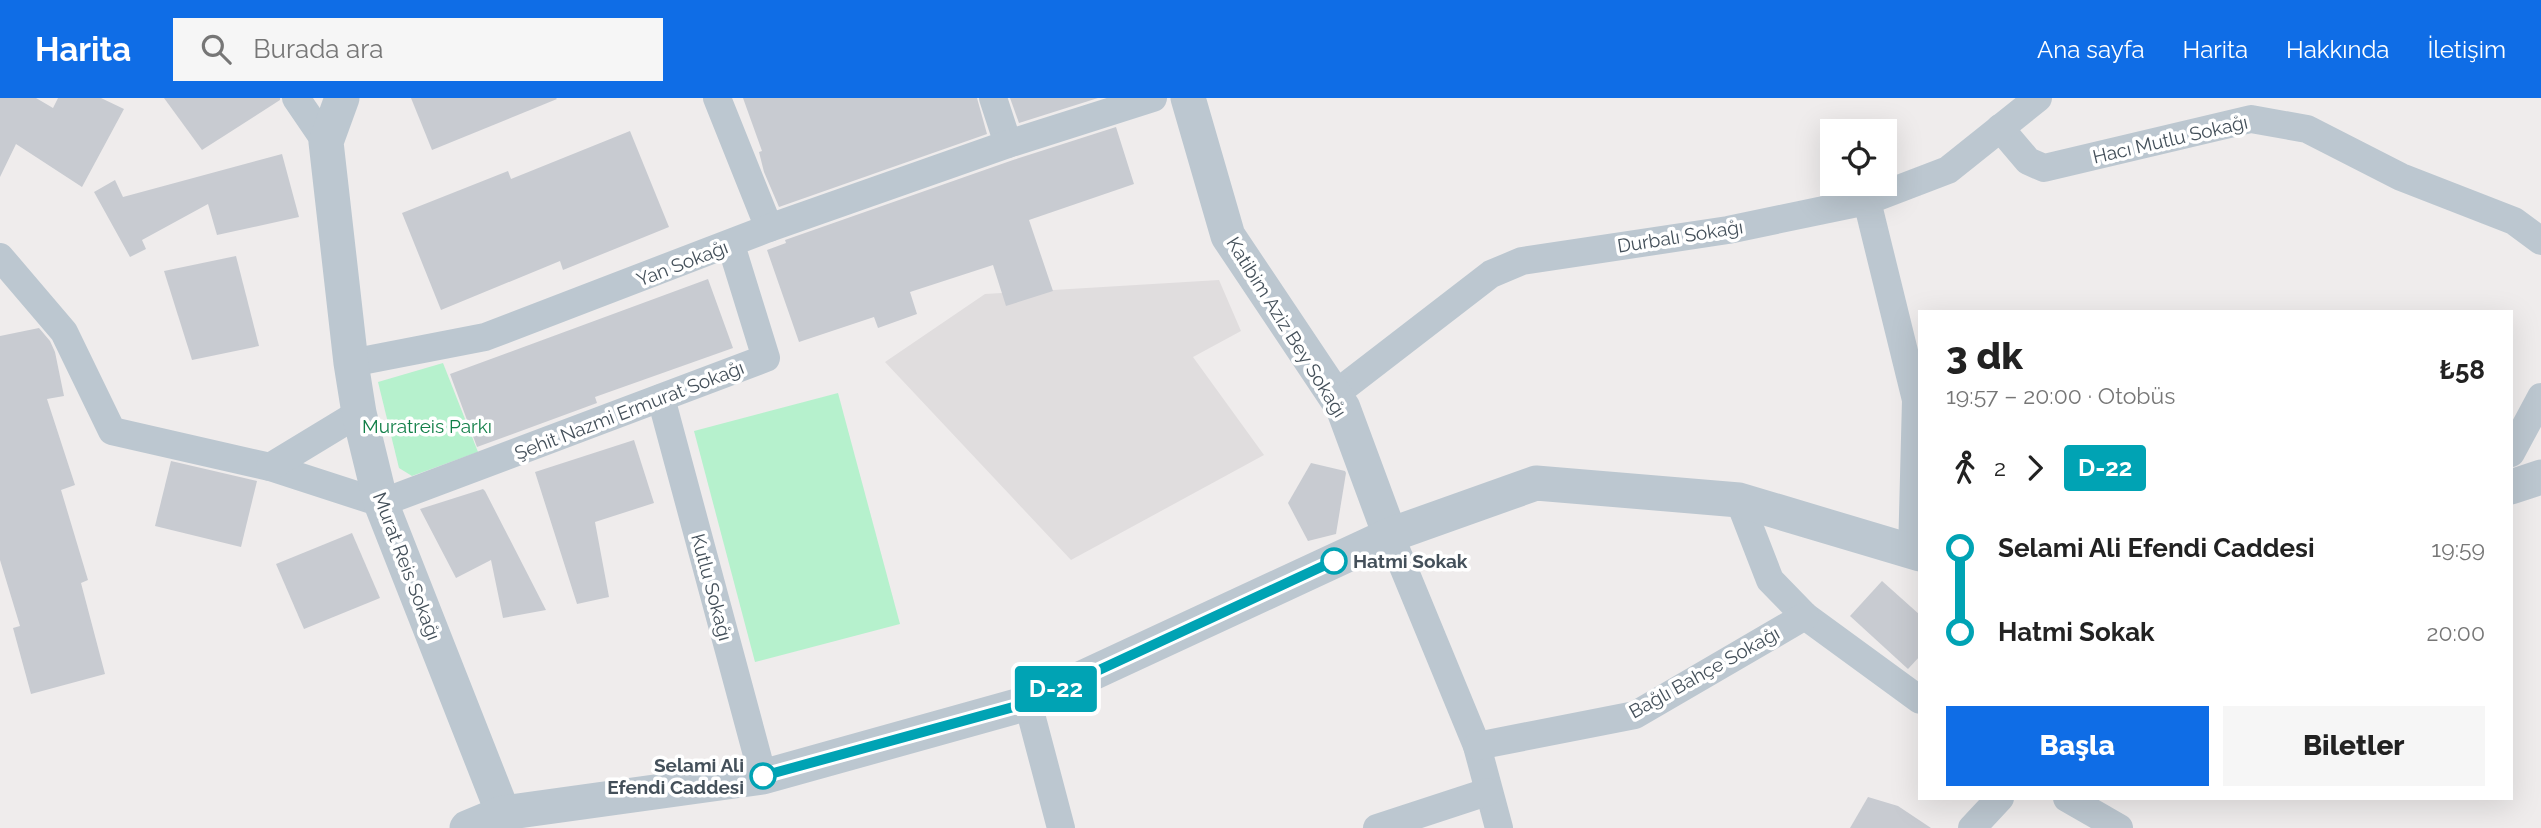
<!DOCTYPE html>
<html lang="tr">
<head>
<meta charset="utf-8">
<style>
  :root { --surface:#fff; --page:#f6f6f6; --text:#222; --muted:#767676; --accent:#0f6de6 }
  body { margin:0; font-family:Raleway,sans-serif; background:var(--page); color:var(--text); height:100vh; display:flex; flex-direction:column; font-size:26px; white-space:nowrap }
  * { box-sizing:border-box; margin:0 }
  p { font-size:23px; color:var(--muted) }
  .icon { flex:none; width:38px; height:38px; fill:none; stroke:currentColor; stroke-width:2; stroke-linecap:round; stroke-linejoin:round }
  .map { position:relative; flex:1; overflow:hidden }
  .drawer { position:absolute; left:1918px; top:212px; width:595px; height:490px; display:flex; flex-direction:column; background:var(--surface); border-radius:0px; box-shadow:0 7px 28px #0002 }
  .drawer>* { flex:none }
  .badge { padding:0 14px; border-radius:5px; font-size:24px; line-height:46px }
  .fabs { position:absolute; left:1820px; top:21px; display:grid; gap:14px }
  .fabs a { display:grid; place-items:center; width:77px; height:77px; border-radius:0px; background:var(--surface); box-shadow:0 7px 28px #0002; font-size:35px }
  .map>.badge { position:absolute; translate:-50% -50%; box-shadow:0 0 0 4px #fff }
  .legs { display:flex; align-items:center; gap:10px; height:77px; padding:0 28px; font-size:23px }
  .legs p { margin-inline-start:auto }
  .headline { display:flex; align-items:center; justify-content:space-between; height:119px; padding:0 28px }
  h1 { font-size:38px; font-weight:800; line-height:52px }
  .action { display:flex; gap:14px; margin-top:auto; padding:14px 28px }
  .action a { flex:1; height:80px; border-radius:0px; background:var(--accent); color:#fff; font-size:28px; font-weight:800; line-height:80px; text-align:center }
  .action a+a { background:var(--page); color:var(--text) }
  ul { padding:0 28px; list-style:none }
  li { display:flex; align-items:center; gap:24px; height:84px; font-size:26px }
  li i { display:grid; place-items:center; width:10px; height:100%; margin:0 9px; background:currentColor }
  li i::after { content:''; width:18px; height:18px; margin:-9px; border:5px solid; border-radius:50%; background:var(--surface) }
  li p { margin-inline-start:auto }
  li:first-child i { background:linear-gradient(#0000 50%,currentColor 0) }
  li:last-child i { background:linear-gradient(currentColor 50%,#0000 0) }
  header { display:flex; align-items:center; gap:42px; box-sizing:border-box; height:98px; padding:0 35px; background:var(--accent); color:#fff }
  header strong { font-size:33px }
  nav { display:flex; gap:38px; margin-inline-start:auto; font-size:24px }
  .search { width:490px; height:63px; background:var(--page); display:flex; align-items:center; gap:18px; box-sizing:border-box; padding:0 24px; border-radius:0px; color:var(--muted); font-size:26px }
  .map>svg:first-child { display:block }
  .education { fill:#e0ddde }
  .green { fill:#b6f1cd }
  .building { fill:#c8cbd1 }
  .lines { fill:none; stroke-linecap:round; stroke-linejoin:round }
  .minor { stroke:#bcc7d0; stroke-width:28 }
  .tertiary { stroke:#bcc7d0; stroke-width:35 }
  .line-1-casing { stroke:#fff; stroke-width:16 }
  .line-1 { stroke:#00a3b4; stroke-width:10 }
  .stop-1-dot { fill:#fff; stroke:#00a3b4; stroke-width:3.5 }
  .labels { text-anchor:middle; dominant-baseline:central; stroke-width:7; stroke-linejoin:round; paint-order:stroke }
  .street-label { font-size:19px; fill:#44505a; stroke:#fff }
  .park-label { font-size:19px; fill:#117f48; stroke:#fff }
  .stop-label { font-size:19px; font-weight:bold; fill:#44505a; stroke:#fff; text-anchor:start }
</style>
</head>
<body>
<header>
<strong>Harita</strong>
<div class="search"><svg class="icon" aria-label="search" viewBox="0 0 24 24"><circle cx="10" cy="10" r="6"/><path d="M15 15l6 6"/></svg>Burada ara</div>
<nav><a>Ana sayfa</a><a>Harita</a><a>Hakkında</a><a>İletişim</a></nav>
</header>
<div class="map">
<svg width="2541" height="730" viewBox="0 0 2541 730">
  <rect width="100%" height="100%" fill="#efecec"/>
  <path class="education" d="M1219 182 1241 233 1193 259 1264 357 1071 462 885 264 985 196Z"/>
  <g class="green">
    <path d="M443 265 478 354 412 378 399 370 378 284Z"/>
    <path d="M838 295 900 526 755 564 694 333Z"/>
  </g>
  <g class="building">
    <path d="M0 0H36L53 10 58 0H101L124 11 82 89 16 46 0 79Z"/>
    <path d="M164 0H280V2L202 52Z"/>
    <path d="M411 0H556L557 1 432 52Z"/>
    <path d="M743 0H977L987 36 779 109 764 74 759 54 762 53Z"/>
    <path d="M1010 0H1098L1019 25Z"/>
    <path d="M1116 29 1134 86 1029 122 1053 193 1006 208 993 167 910 194 917 216 878 230 874 219 799 244 767 152 786 145 785 142 1013 62Z"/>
    <path d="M630 33 669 129 563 172 560 163 441 212 402 115 508 73 511 81Z"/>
    <path d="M282 56 299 119 217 137 208 106 142 142 146 151 130 159 94 94 115 82 123 99Z"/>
    <path d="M236 158 259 248 192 262 164 173Z"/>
    <path d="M708 181 733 250 595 299 597 305 477 349 450 276Z"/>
    <path d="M39 230 50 243 55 254 64 298 47 301 75 387 61 392 88 482 81 485 105 576 31 596 13 530 20 528 0 462V238Z"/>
    <path d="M634 342 654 405 595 424 609 499 577 506 535 374Z"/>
    <path d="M171 363 257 383 241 449 155 428Z"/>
    <path d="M1311 365 1345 373 1346 375 1336 436 1308 443 1288 405Z"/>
    <path d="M483 391 485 393 546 512 503 520 491 462 456 480 420 411Z"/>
    <path d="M352 435 380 500 304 531 276 466Z"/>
    <path d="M1882 483 1920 517V558L1908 571 1850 518Z"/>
    <path d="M1868 699 1898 708 1931 730H1850Z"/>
  </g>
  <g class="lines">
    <g class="minor">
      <path d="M296 0 326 44"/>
      <path d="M717 0 769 130"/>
      <path d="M993 0 1008 46"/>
      <path d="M2000 30 2028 63 2044 70 2251 21 2307 31 2401 79 2514 123 2541 143"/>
      <path d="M1867 103 1916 302 1912 455"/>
      <path d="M0 159 64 234 112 333 270 369 381 405 766 260 731 147"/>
      <path d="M351 265 485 239 769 130 1008 46 1153 0"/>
      <path d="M1334 297 1491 176 1522 163 1728 132 1867 103 1948 72 2038 0"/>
      <path d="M661 300 763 679"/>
      <path d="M2511 355 2541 299"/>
      <path d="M270 369 359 315"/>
      <path d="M1739 402 1770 482 1805 518 1920 602"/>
      <path d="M1390 437 1477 648 1499 730"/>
      <path d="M1028 605 1061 730"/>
      <path d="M1477 648 1635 617 1805 518"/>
      <path d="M2067 700 2119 730"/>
      <path d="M1377 730 1487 694"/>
      <path d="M1972 730 2000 700"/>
    </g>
    <g class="tertiary">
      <path d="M342 0 326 44 351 265 359 315 381 405 503 715"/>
      <path d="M1188 0 1228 138 1343 310 1390 437"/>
      <path d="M2511 389 2541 379"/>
      <path d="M467 730 503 715 763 679 1028 605 1390 437 1536 385 1739 402 1920 456"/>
    </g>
  </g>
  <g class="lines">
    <defs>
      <path id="line-1" d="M763 678 1028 605 1334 463"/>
    </defs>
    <use href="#line-1" class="line-1-casing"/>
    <use href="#line-1" class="line-1"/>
  </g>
  <g class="stop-1-dot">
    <circle cx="1334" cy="463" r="12"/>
    <circle cx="763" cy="678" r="12"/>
  </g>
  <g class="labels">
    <g class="street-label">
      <text transform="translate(2170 41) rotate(-13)">Hacı Mutlu Sokağı</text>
      <text transform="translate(1680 138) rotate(-9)">Durbalı Sokağı</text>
      <text transform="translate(682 165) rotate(-21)">Yan Sokağı</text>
      <text transform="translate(1287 229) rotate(58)">Katibim Aziz Bey Sokağı</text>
      <text transform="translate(629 312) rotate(-21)">Şehit Nazmi Ermurat Sokağı</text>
      <text transform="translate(407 468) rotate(69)">Murat Reis Sokağı</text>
      <text transform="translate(712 489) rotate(75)">Kutlu Sokağı</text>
      <text transform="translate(1704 574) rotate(-29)">Bağlı Bahçe Sokağı</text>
    </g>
    <g class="park-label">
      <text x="427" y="328">Muratreis Parkı</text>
    </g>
    <g class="stop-label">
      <text x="1353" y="463">Hatmi Sokak</text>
      <text x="744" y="667" text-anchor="end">Selami Ali<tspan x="744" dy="22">Efendi Caddesi</tspan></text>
    </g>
  </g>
</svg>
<div class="fabs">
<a><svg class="icon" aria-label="locate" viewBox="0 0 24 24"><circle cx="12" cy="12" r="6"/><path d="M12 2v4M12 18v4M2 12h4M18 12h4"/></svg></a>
</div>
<b class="badge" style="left:1056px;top:591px;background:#00a3b4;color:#fff">D-22</b>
<section class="drawer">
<div class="headline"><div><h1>3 dk</h1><p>19:57 – 20:00 · Otobüs</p></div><b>₺58</b></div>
<div class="legs"><svg class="icon" aria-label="walk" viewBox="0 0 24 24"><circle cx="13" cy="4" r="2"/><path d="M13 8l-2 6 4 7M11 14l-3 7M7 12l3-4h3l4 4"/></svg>2<svg class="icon" aria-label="forward" viewBox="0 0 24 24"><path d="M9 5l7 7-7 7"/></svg><b class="badge" style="background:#00a3b4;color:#fff">D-22</b></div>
<ul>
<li><i style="color:#00a3b4"></i><b>Selami Ali Efendi Caddesi</b><p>19:59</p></li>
<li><i style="color:#00a3b4"></i><b>Hatmi Sokak</b><p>20:00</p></li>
</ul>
<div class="action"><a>Başla</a><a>Biletler</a></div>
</section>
</div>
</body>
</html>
